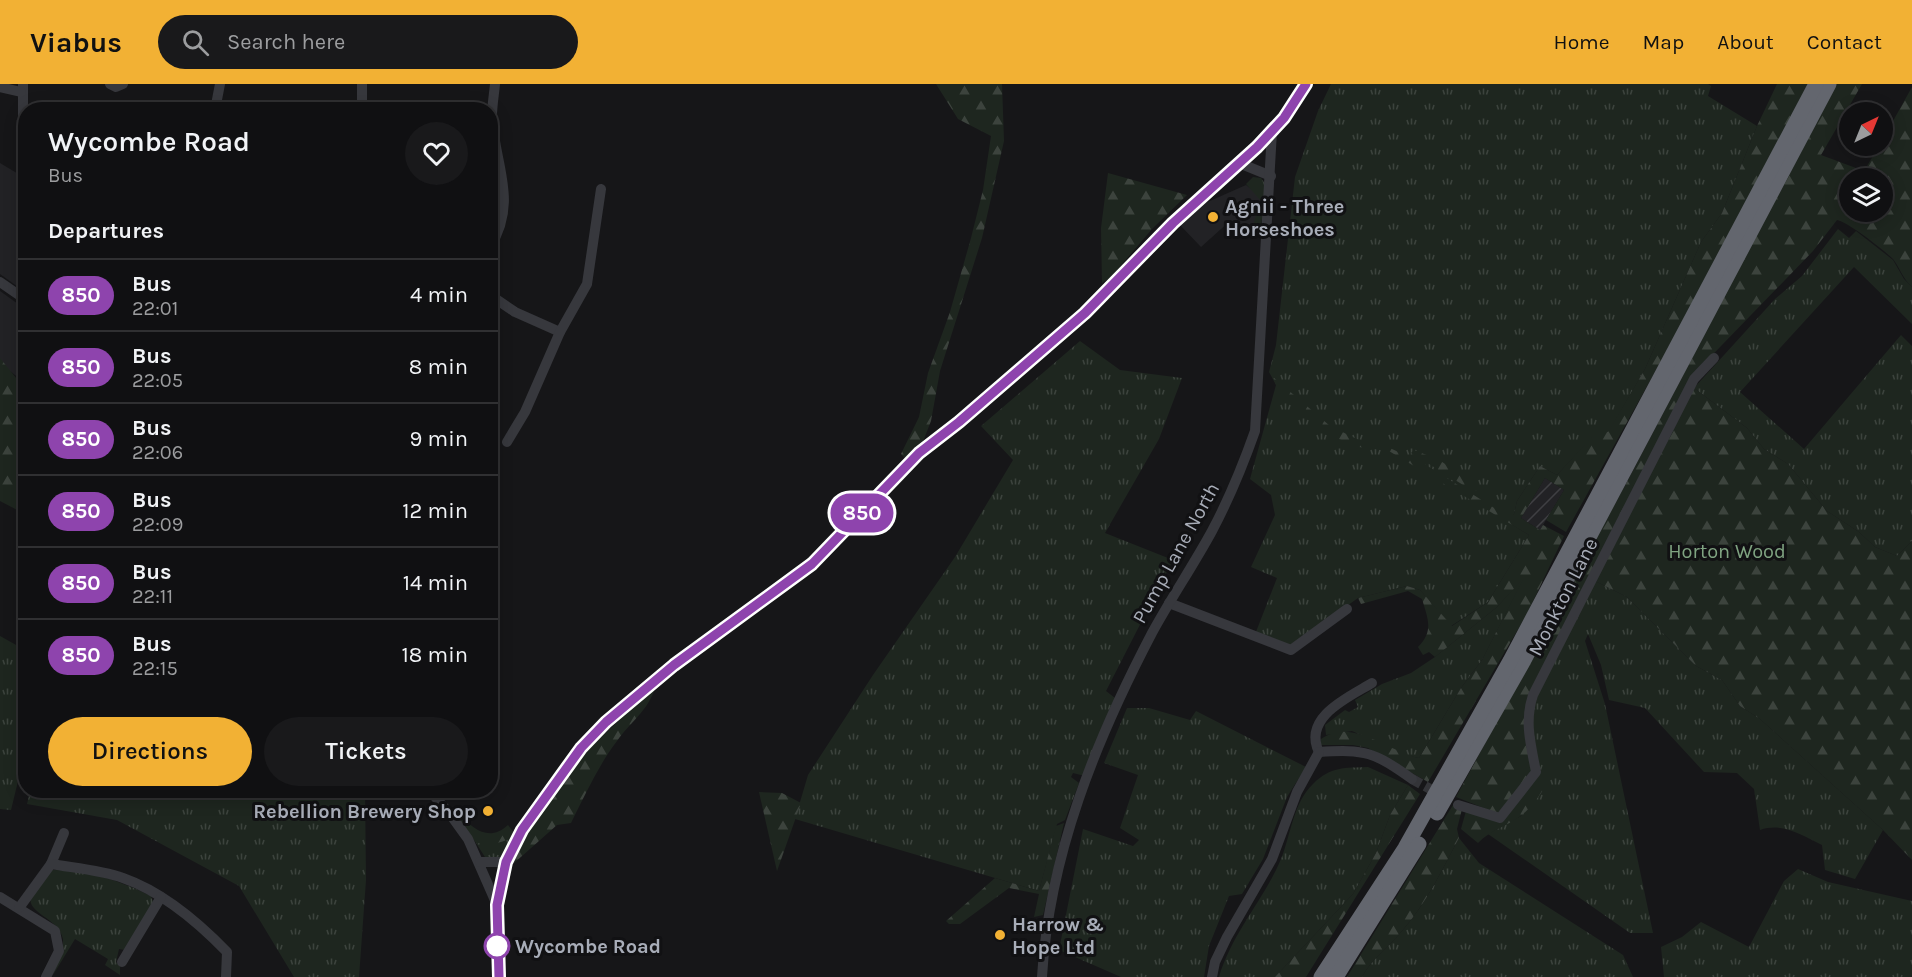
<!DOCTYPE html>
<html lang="en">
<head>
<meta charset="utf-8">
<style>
  :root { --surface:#101012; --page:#19191b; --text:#f1f3f6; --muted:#9c9d9f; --line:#303032; --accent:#f2b134 }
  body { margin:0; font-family:Karla,sans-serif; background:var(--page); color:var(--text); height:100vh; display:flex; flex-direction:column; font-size:22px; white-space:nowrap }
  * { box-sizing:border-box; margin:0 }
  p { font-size:20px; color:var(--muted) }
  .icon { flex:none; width:33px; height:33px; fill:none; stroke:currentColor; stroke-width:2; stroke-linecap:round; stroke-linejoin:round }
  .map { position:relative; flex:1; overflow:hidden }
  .details { position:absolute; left:18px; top:18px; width:480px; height:696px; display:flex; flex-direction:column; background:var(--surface); border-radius:24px; box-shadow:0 3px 15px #0003,0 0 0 2px var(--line) }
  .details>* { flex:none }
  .badge { padding:0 12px; border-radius:20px; font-size:21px; line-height:39px }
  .needle { width:39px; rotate:43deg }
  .controls { position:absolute; left:1839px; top:18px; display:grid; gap:12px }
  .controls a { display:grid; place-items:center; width:54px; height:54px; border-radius:50%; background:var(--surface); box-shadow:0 3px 15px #0003,0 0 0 2px var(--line); font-size:30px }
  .map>.badge { position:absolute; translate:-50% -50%; box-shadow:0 0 0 3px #fff }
  h2 { padding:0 30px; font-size:22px; line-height:54px }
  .round { display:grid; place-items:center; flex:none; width:63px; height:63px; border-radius:32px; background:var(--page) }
  .head { display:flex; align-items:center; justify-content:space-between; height:102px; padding:0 30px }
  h1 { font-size:28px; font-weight:600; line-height:45px }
  .action { display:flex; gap:12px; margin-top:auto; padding:12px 30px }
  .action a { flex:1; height:69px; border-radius:36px; background:var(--accent); color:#111; font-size:24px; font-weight:600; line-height:69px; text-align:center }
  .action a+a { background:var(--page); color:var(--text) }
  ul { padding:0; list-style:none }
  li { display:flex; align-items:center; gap:18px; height:72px; padding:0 30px; border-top:2px solid var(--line) }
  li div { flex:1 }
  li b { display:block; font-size:22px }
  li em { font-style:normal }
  li .badge { min-width:66px; font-weight:700; text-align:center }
  header { display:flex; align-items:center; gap:36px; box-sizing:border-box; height:84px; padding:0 30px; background:var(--accent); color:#111 }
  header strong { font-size:28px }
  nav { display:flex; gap:33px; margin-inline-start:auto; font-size:21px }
  .search { width:420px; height:54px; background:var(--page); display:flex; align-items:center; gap:15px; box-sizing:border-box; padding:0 21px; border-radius:33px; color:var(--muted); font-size:22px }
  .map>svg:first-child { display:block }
  .built { fill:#222225 }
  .industrial { fill:url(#industrial-furrows) }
  .grass { fill:url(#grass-tufts) }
  .forest { fill:url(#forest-firs); fill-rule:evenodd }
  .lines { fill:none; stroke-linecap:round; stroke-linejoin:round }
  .minor-tunnel { stroke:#333438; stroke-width:10; stroke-dasharray:10 5; stroke-linecap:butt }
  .minor { stroke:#37383d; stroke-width:10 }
  .highway { stroke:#63666e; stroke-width:15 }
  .line-casing { stroke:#fff; stroke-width:14 }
  .line { stroke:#8e44ad; stroke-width:9 }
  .poi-dot { fill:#f2b134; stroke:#111113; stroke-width:2 }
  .stop-dot { fill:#fff; stroke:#8e44ad; stroke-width:3 }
  .labels { text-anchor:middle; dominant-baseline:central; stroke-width:6; stroke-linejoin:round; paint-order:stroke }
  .poi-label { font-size:20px; font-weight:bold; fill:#a8adb8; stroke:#111113; text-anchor:start }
  .park-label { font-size:20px; fill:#7fa381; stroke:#111113 }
  .street-label { font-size:20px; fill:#a8adb8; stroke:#111113 }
  .stop-label { font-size:20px; font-weight:bold; fill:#a8adb8; stroke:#111113; text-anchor:start }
</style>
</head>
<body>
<header>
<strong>Viabus</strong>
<div class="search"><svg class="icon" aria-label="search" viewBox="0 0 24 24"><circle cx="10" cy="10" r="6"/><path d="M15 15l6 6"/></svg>Search here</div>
<nav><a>Home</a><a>Map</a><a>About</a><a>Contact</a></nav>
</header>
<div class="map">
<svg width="1912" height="893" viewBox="0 0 1912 893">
  <defs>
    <pattern id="industrial-furrows" width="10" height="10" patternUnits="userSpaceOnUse" patternTransform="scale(1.5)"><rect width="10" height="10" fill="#222225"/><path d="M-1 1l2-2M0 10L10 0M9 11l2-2" fill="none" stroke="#3f3f43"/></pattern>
    <pattern id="grass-tufts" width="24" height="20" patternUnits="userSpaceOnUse" patternTransform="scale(1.5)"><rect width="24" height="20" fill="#1e261f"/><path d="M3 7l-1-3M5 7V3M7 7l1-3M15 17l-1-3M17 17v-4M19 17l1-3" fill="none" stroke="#3c433d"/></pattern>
    <pattern id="forest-firs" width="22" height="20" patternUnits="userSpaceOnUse" patternTransform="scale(1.5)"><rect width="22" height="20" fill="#1e261f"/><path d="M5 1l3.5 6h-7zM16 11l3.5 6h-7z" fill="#3c433d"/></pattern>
  </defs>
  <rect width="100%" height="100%" fill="#161618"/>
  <g class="built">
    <path d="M0 79 25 94V208L0 190Z"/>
    <path d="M1246 101 1261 113 1259 144 1247 147 1231 136 1201 163 1180 141 1203 120Z"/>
    <path d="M0 207 25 225V299L0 279Z"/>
  </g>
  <path class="industrial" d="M1545 394 1564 406 1540 446 1521 434Z"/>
  <g class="grass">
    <path d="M1331 0H1708L1711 2 1708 12 1757 42 1722 129 1701 158 1645 285 1608 349 1599 346 1557 391 1540 382 1517 417 1514 430 1505 436 1529 451 1488 518 1451 542 1420 506 1407 502 1358 514 1289 563 1254 553 1277 494 1251 483 1275 431 1271 411 1250 395 1276 301 1269 288 1276 261 1295 93 1318 27Z"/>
    <path d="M1253 93 1261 94C1271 105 1263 127 1261 141H1253L1261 117 1246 100Z"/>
    <path d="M1838 145 1849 154 1856 147 1893 176 1904 195 1912 203V240L1854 183 1740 308 1804 365 1901 251 1912 262V457L1897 472 1875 463 1859 448 1827 427 1788 380 1764 365 1747 344 1694 304 1775 215 1802 192Z"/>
    <path d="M1080 257 1120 286 1182 294 1159 355 1105 449 1173 476 1106 607 1115 614 1085 692 1073 689 1071 693 1079 699 1065 736 1057 740 1039 807 795 735 808 691 873 591 955 473 1013 376 981 342Z"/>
    <path d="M1525 492 1482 576 1461 604 1419 674 1405 671 1352 647 1326 651 1325 641 1345 626 1349 628 1358 623 1355 616 1382 600 1411 589 1435 573 1497 523Z"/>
    <path d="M1595 497 1627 513 1696 582 1722 596 1740 622 1760 635 1883 746 1855 795 1825 786 1822 761C1802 751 1782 738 1760 746L1754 705 1737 689 1704 688 1645 624 1609 616 1601 581 1588 550 1585 557 1605 620 1653 849H1630L1488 750 1521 732 1552 689H1539L1532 647V621Z"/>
    <path d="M0 552 25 566V668L11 726 0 725Z"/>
    <path d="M1127 624H1149L1190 636 1196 627 1306 683 1287 713 1263 775 1242 810 1229 812 1209 862 1204 893H1121L1059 866 1083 745 1133 762 1139 756 1120 744 1138 691 1104 679Z"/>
    <path d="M1368 683 1408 701 1390 731 1376 769 1353 810 1275 893H1219C1233 847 1264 816 1281 775 1291 751 1293 719 1313 700 1331 682 1345 684 1368 683Z"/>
    <path d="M30 707H365L366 796 359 893H294L239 802 117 736 27 720Z"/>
    <path d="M514 749 500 775 485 773 476 759 510 754Z"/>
    <path d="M1459 754 1479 779 1623 871 1633 893H1362C1372 874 1389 863 1402 847 1426 820 1442 786 1459 754Z"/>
    <path d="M1798 785 1828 798 1912 817V893H1664L1661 863 1682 853 1701 838 1749 863 1784 797Z"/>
    <path d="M50 786C86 785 121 797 151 812L153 818 125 866 119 865 116 878 120 882V891L105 881 108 875 75 855 53 891C57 880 64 867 63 855 59 834 26 829 31 813 34 804 45 794 50 786Z"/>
  </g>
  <g class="forest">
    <path d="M936 0H1002L1004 57 982 154 940 287 931 337 922 360 907 377 901 370 919 333 928 289 950 228 971 154 983 106 991 52 958 35Z"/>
    <path d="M1777 0H1808L1666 268 1566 448 1546 436 1564 406 1545 394 1521 434 1540 446 1543 441 1564 452 1527 530 1428 698 1368 664 1353 661H1320L1321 655C1352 633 1387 667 1419 674L1461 604 1482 576 1523 495 1497 523 1435 573 1429 568 1423 571 1418 563C1434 547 1428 535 1422 515L1408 507 1361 520 1358 514 1407 502 1420 506 1452 542 1488 518 1529 451 1389 367 1359 363 1339 355 1276 301 1273 293 1330 342 1359 356 1392 365 1426 381 1507 432 1514 430 1517 417 1540 382 1557 391 1599 345 1608 348 1645 285 1701 158 1722 129 1757 42Z"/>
    <path d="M1836 0H1862L1821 71 1864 87 1879 62H1882L1883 55 1912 3V203C1903 195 1900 184 1893 175 1884 166 1848 138 1837 136L1813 167 1692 292 1531 609 1534 687 1499 730 1456 713 1629 394ZM1850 94H1882V128H1850Z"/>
    <path d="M1108 89 1187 111 1152 145 1111 193 1102 199 1101 144Z"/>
    <path d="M0 274 25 305V430L0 417Z"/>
    <path d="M1694 304 1747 344 1764 365 1788 380 1827 427 1859 448 1875 463 1897 472 1912 457V776L1883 746 1760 635 1740 622 1722 596 1696 582 1627 513 1595 497Z"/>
    <path d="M1414 366 1439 376 1478 401 1482 407H1473L1411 369Z"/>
    <path d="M655 604C648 627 630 638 617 657 598 682 585 711 571 739L557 741 513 780 532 739 591 662Z"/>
    <path d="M1539 689H1553C1544 705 1536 719 1522 731 1508 742 1490 746 1478 759L1461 745 1466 727 1502 736Z"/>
    <path d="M1408 701 1420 710 1306 893H1275L1353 810 1376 769 1390 731Z"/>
    <path d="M759 708 782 709 801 719 777 787Z"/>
    <path d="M1453 721 1462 725 1457 745 1459 754C1442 786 1426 820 1402 847 1389 863 1372 874 1362 893H1347Z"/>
    <path d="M460 730C473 746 490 758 508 741L514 749C506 761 490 760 476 759L457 733Z"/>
    <path d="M1064 739 1043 831 1034 833 1039 810 1009 804 960 840H949L946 837 995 794 1039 807 1056 742Z"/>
  </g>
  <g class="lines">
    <path class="minor-tunnel" d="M1412 695 1441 711"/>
    <g class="minor">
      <path d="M23 0V35L26 40"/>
      <path d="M110 0 116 3 123 0"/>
      <path d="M362 0V26"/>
      <path d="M0 3 21 8"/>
      <path d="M215 26 220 0"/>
      <path d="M1239 79 1271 92"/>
      <path d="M490 163C519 117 494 80 492 32 492 22 494 11 495 0"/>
      <path d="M0 198 26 216"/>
      <path d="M490 211 515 228 560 248"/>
      <path d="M507 358 525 328 560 248 587 200 601 105"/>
      <path d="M1169 519 1291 566 1347 525"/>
      <path d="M1319 668C1366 665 1374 668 1412 695"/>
      <path d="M1319 668C1302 633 1349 613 1372 599"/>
      <path d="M429 706 450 730 468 755 497 821"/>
      <path d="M1458 721 1500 734 1536 688C1531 661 1524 638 1533 611L1694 295 1714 274"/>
      <path d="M480 778H506"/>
      <path d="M51 780 64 749"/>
      <path d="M0 813 55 847 59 867 46 893"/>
      <path d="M19 824 51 780C74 784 101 786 123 794 163 808 198 838 227 868L226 893"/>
      <path d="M122 878 161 813"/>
      <path d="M499 893 497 821 506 778 522 746 581 664 606 638 673 581 812 480 919 369 959 338 1085 229 1173 139 1257 64 1284 34 1306 0"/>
      <path d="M1042 893C1049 771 1096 656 1152 549 1171 514 1193 482 1212 447 1229 415 1243 381 1255 347L1272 47"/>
      <path d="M1212 893 1215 878 1227 853 1272 775 1297 708 1319 668"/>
    </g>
    <g class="highway">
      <path d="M1437 729 1523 578 1829 0"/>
      <path d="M1321 893 1405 764 1510 577 1816 0"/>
      <path d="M1336 893 1419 760"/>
    </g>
  </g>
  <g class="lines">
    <defs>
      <path id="line" d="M499 893 497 821 506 778 522 746 581 664 606 638 674 581 812 480 919 369 959 338 1085 229 1173 139 1257 63 1284 34 1306 0"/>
    </defs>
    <use href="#line" class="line-casing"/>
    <use href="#line" class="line"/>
  </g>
  <g class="poi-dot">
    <circle cx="1213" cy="133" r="6"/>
    <circle cx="488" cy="727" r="6"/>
    <circle cx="1000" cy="851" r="6"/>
  </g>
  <circle class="stop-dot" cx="497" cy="862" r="12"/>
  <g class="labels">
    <g class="poi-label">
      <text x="1225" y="122">Agnii - Three<tspan x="1225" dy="23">Horseshoes</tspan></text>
      <text x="476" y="727" text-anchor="end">Rebellion Brewery Shop</text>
      <text x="1012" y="840">Harrow &amp;<tspan x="1012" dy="23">Hope Ltd</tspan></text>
    </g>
    <g class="park-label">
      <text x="1727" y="467">Horton Wood</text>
    </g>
    <g class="street-label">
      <text transform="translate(1176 469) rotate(-61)">Pump Lane North</text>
      <text transform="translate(1563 513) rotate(-63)">Monkton Lane</text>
    </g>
    <g class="stop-label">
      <text x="515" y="862">Wycombe Road</text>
    </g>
  </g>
</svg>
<div class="controls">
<a><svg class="needle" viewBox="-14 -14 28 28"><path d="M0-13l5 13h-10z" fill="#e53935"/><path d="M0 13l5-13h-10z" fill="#9c9d9f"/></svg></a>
<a><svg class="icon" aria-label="layers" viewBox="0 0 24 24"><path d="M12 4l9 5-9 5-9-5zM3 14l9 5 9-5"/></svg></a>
</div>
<b class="badge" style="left:862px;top:429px;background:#8e44ad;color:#fff">850</b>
<section class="details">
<div class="head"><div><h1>Wycombe Road</h1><p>Bus</p></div><a class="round"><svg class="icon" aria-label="heart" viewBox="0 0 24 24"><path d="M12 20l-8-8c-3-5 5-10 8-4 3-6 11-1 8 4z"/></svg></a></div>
<h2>Departures</h2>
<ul>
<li><span class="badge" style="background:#8e44ad;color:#fff">850</span><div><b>Bus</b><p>22:01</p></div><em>4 min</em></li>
<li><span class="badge" style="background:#8e44ad;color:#fff">850</span><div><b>Bus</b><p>22:05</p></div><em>8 min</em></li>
<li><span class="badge" style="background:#8e44ad;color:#fff">850</span><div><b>Bus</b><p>22:06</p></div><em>9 min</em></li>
<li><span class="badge" style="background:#8e44ad;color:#fff">850</span><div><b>Bus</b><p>22:09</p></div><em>12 min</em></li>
<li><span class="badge" style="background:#8e44ad;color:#fff">850</span><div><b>Bus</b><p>22:11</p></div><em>14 min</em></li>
<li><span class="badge" style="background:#8e44ad;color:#fff">850</span><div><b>Bus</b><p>22:15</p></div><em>18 min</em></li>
</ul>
<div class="action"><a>Directions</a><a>Tickets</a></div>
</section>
</div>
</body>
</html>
